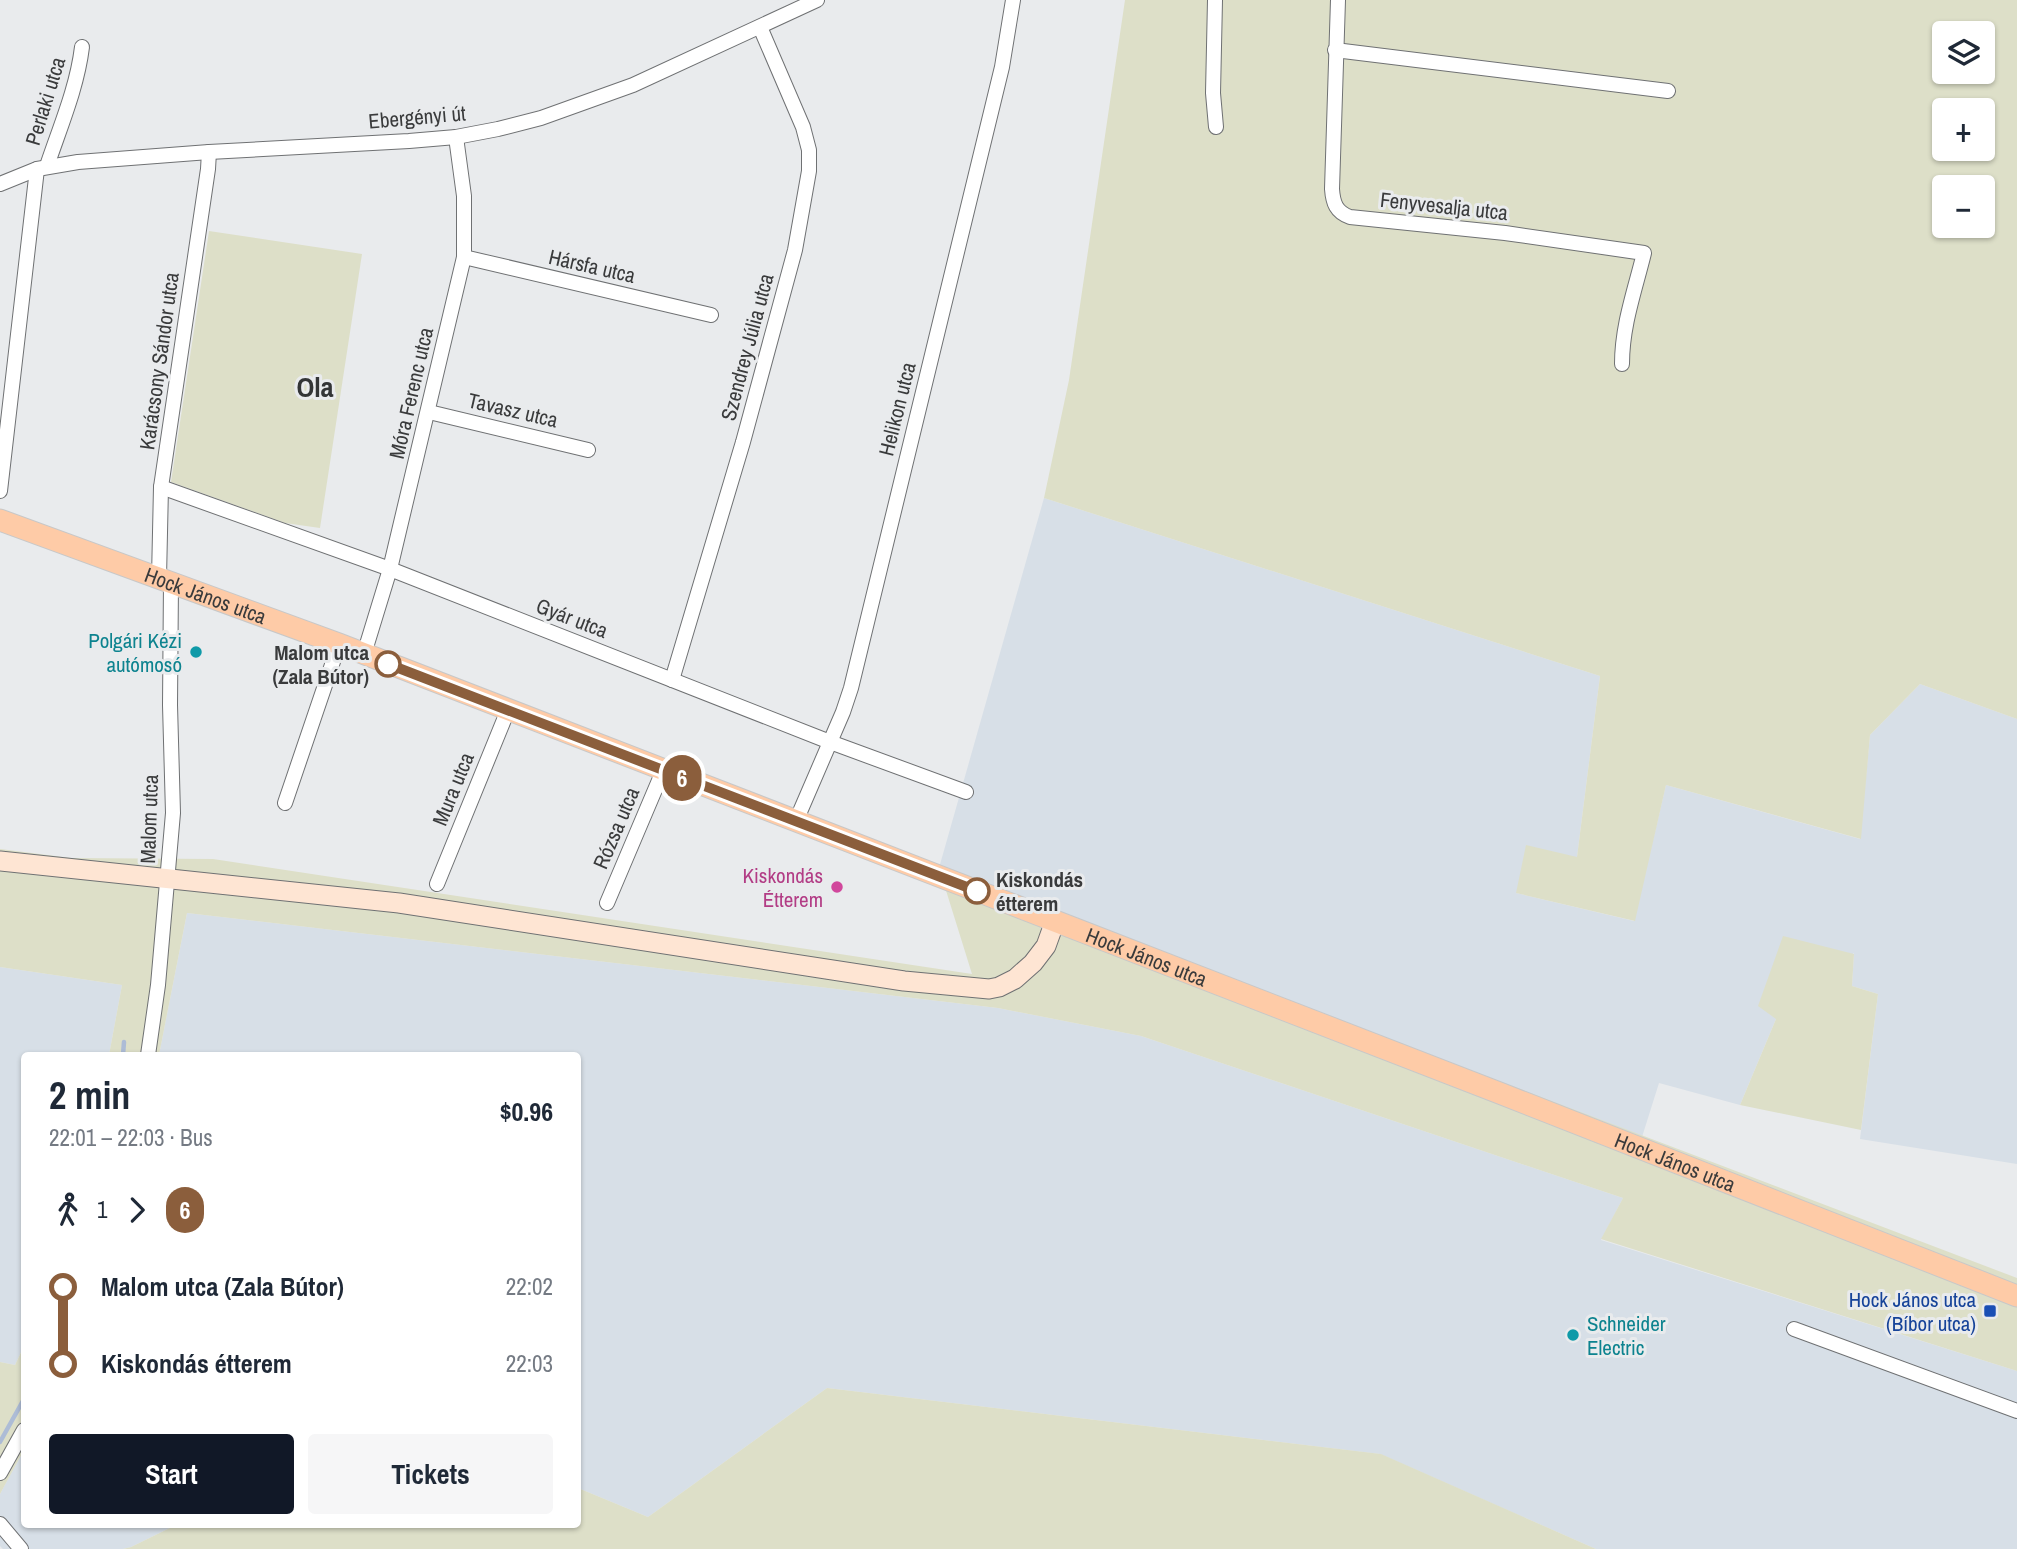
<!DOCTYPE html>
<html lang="en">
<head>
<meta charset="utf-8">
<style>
  :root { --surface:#fff; --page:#f6f6f7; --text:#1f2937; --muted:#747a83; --accent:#111827 }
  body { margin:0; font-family:"Archivo Narrow",sans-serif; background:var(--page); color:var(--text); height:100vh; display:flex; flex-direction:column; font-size:26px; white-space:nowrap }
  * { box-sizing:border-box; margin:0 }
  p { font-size:23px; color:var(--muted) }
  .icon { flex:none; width:38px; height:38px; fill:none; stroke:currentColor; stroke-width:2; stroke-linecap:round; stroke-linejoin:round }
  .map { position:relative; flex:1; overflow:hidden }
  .sheet { position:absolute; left:21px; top:1052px; width:560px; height:476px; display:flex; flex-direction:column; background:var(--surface); border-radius:7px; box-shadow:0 2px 5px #0004 }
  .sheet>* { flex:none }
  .badge { padding:0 14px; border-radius:23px; font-size:24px; line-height:46px }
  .tools { position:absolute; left:1932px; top:21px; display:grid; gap:14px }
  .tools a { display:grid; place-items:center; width:63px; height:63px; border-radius:7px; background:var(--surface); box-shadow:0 2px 5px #0004; font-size:35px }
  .map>.badge { position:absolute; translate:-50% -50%; box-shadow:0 0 0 4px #fff }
  .legs { display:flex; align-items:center; gap:10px; height:77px; padding:0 28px; font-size:23px }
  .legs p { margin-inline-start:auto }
  .headline { display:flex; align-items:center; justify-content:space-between; height:119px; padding:0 28px }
  h1 { font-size:38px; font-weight:700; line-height:52px }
  .primary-button { display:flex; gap:14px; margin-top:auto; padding:14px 28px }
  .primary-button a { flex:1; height:80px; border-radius:7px; background:var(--accent); color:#fff; font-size:28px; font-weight:700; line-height:80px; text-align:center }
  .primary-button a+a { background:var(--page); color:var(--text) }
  ul { padding:0 28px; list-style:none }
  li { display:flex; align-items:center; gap:24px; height:77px; font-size:26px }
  li i { display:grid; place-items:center; width:10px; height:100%; margin:0 9px; background:currentColor }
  li i::after { content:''; width:18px; height:18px; margin:-9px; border:5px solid; border-radius:50%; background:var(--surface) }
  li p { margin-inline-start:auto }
  li:first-child i { background:linear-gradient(#0000 50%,currentColor 0) }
  li:last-child i { background:linear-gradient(currentColor 50%,#0000 0) }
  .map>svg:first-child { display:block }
  .built { fill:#d7dfe7 }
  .green { fill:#dddfc8; fill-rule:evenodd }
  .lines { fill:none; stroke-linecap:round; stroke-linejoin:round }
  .stream { stroke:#adbcd6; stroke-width:4.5 }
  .street-casing { stroke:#6f7173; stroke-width:16 }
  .secondary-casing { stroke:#6f7173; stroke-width:21 }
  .primary-casing { stroke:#c8c8c8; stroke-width:23 }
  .street { stroke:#fff; stroke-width:14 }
  .secondary { stroke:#fee5d3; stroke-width:19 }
  .primary { stroke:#fecba7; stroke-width:21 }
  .line-1-casing { stroke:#fff; stroke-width:16 }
  .line-1 { stroke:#8b5e3c; stroke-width:10 }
  .culture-dot { fill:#0f9aa8; stroke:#e9ebed; stroke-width:2.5 }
  .stop-1-dot { fill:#fff; stroke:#8b5e3c; stroke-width:3.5 }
  .hotel-dot { fill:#d1479c; stroke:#e9ebed; stroke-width:2.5 }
  .transit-dot { fill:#1a4fb4; stroke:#e9ebed; stroke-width:2.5 }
  .labels { text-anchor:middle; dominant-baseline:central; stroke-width:6; stroke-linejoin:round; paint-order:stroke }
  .street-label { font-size:21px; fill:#3a3b3c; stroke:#e9ebed }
  .culture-label { font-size:21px; fill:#0d838f; stroke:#e9ebed; text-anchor:end }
  .stop-label { font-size:21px; font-weight:bold; fill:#3a3b3c; stroke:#e9ebed; text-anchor:end }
  .hotel-label { font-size:21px; fill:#b23c85; stroke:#e9ebed; text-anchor:end }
  .transit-label { font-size:21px; fill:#164399; stroke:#e9ebed; text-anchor:end }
  .district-label { font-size:28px; font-weight:bold; fill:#333536; stroke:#e9ebed }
</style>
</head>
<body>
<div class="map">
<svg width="2017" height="1549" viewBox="0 0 2017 1549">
  <rect width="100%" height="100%" fill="#e9ebed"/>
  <g class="built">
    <path d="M1044 498 1600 676 1577 857 1516 893 1634 921 1666 785 1860 839 1870 735 1920 684 2017 719V1164L1860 1139 1878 994 1852 986 1854 953 1776 1019 1740 1105 1659 1083 1642 1137 939 868Z"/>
    <path d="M187 913 998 1008 1141 1036 1623 1198 1601 1240 2017 1371V1549H1596L1380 1454 827 1388 648 1517 578 1488V1055H159Z"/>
    <path d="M0 967 122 985 109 1055H24V1346L15 1365 0 1362Z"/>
    <path d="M24 1450V1524H178L131 1547 123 1549H3L0 1546V1494Z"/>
  </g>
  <g class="green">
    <path d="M1125 0H2017V719L1920 684 1870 735 1861 839 1666 785 1635 921 1516 893 1526 845 1577 857 1600 676 1044 498 1069 380ZM1944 33H1983V72H1944ZM1944 110H1983V149H1944ZM1944 187H1983V226H1944Z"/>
    <path d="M209 231 362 254 320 528 285 523 171 482Z"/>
    <path d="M0 849 71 858 213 859 972 974 939 868 2017 1278V1371L1601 1239 1623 1198 1141 1036 998 1008 187 913 159 1055H109L122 985 0 967Z"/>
    <path d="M1783 936 1854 954 1852 986 1878 994 1861 1130 1740 1105 1776 1019 1758 1006Z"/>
    <path d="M24 1346V1450L0 1494V1362L15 1365Z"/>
    <path d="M827 1388 1381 1454 1596 1549H123L131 1547 178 1524H578V1488L648 1517Z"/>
  </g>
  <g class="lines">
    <g class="stream">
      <path d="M123 1055 124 1042"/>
      <path d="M0 1442 24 1399"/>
    </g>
    <defs>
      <g id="street">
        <path d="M1215 0 1213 93 1216 127"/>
        <path d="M1338 0 1332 189C1333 203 1336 212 1350 217L1505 233 1644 253C1635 290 1622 325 1622 364"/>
        <path d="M1335 50 1668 91"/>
        <path d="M47 166C60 127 77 88 82 47"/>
        <path d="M0 184 37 169 78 162 209 152 409 141 456 137 498 129 541 118 633 85 817 0"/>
        <path d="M464 257 711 315"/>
        <path d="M429 412 588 450"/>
        <path d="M161 487 390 569 830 742 966 792"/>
        <path d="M0 491 37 169"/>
        <path d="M159 578 161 487 208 169 209 152"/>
        <path d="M364 654 390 569 464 257V196L456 137"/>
        <path d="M672 680 743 442 795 250 809 171V150L803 127 760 27"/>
        <path d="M285 803 339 644"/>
        <path d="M796 821 843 712 851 688 1002 67 1013 0"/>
        <path d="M437 884 508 710"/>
        <path d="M607 903 663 771"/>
        <path d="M148 1055 158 985 173 813 170 705 171 582"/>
        <path d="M1794 1329 2017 1411"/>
        <path d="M0 1473 24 1430"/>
        <path d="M0 1524 21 1549"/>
      </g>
      <path id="secondary" d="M0 861 399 903 904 981 989 989 999 987 1015 979 1033 963 1046 946 1055 921"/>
      <g id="primary">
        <path id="s1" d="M0 520 339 644 1502 1094 2017 1296"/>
      </g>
    </defs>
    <use href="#street" class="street-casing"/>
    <use href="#secondary" class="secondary-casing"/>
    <use href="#primary" class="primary-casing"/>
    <use href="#street" class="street"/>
    <use href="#secondary" class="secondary"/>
    <use href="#primary" class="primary"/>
  </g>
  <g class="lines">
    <defs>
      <path id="line-1" d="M388 664 977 891"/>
    </defs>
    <use href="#line-1" class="line-1-casing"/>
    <use href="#line-1" class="line-1"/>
  </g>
  <g class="culture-dot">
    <circle cx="196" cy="652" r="7"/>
    <circle cx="1573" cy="1335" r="7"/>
  </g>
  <g class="stop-1-dot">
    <circle cx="388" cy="664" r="12"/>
    <circle cx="977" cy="891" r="12"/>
  </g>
  <circle class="hotel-dot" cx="837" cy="887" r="7"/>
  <rect class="transit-dot" x="1983" y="1304" width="14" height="14" rx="3.5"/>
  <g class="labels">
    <g class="street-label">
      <text transform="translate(45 101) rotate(-73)">Perlaki utca</text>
      <text transform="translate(417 117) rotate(-5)">Ebergényi út</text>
      <text transform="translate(1444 206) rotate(6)">Fenyvesalja utca</text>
      <text transform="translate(592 266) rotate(13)">Hársfa utca</text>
      <text transform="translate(747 347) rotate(-75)">Szendrey Júlia utca</text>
      <text transform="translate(159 361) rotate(-82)">Karácsony Sándor utca</text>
      <text transform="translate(411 393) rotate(-77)">Móra Ferenc utca</text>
      <text transform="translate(897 409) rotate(-76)">Helikon utca</text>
      <text transform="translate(513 410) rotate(13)">Tavasz utca</text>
      <text stroke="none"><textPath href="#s1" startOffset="219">Hock János utca</textPath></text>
      <text transform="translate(572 618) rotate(21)">Gyár utca</text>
      <text transform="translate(453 789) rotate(-68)">Mura utca</text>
      <text transform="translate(149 819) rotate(-88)">Malom utca</text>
      <text transform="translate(616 828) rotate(-67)">Rózsa utca</text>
      <text stroke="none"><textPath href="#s1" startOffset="1227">Hock János utca</textPath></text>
      <text stroke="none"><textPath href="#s1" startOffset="1794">Hock János utca</textPath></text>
    </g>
    <g class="culture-label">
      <text x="182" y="640">Polgári Kézi<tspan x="182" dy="24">autómosó</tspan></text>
      <text x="1587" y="1323" text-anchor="start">Schneider<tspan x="1587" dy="24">Electric</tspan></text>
    </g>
    <g class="stop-label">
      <text x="369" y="652">Malom utca<tspan x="369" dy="24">(Zala Bútor)</tspan></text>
      <text x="996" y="879" text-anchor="start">Kiskondás<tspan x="996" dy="24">étterem</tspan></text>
    </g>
    <g class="hotel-label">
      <text x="823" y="875">Kiskondás<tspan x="823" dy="24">Étterem</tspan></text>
    </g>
    <g class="transit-label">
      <text x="1976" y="1299">Hock János utca<tspan x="1976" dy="24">(Bíbor utca)</tspan></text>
    </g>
    <g class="district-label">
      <text x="315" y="387">Ola</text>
    </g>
  </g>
</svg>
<div class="tools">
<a><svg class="icon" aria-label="layers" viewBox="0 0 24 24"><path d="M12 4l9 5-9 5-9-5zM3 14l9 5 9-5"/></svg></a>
<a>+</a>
<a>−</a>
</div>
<b class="badge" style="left:682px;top:778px;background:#8b5e3c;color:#fff">6</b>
<section class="sheet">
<div class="headline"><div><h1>2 min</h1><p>22:01 – 22:03 · Bus</p></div><b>$0.96</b></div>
<div class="legs"><svg class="icon" aria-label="walk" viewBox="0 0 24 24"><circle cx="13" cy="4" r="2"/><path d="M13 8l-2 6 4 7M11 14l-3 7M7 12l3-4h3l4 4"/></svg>1<svg class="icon" aria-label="forward" viewBox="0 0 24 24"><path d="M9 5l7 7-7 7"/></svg><b class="badge" style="background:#8b5e3c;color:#fff">6</b></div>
<ul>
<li><i style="color:#8b5e3c"></i><b>Malom utca (Zala Bútor)</b><p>22:02</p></li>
<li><i style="color:#8b5e3c"></i><b>Kiskondás étterem</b><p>22:03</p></li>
</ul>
<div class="primary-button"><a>Start</a><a>Tickets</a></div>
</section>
</div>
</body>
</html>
